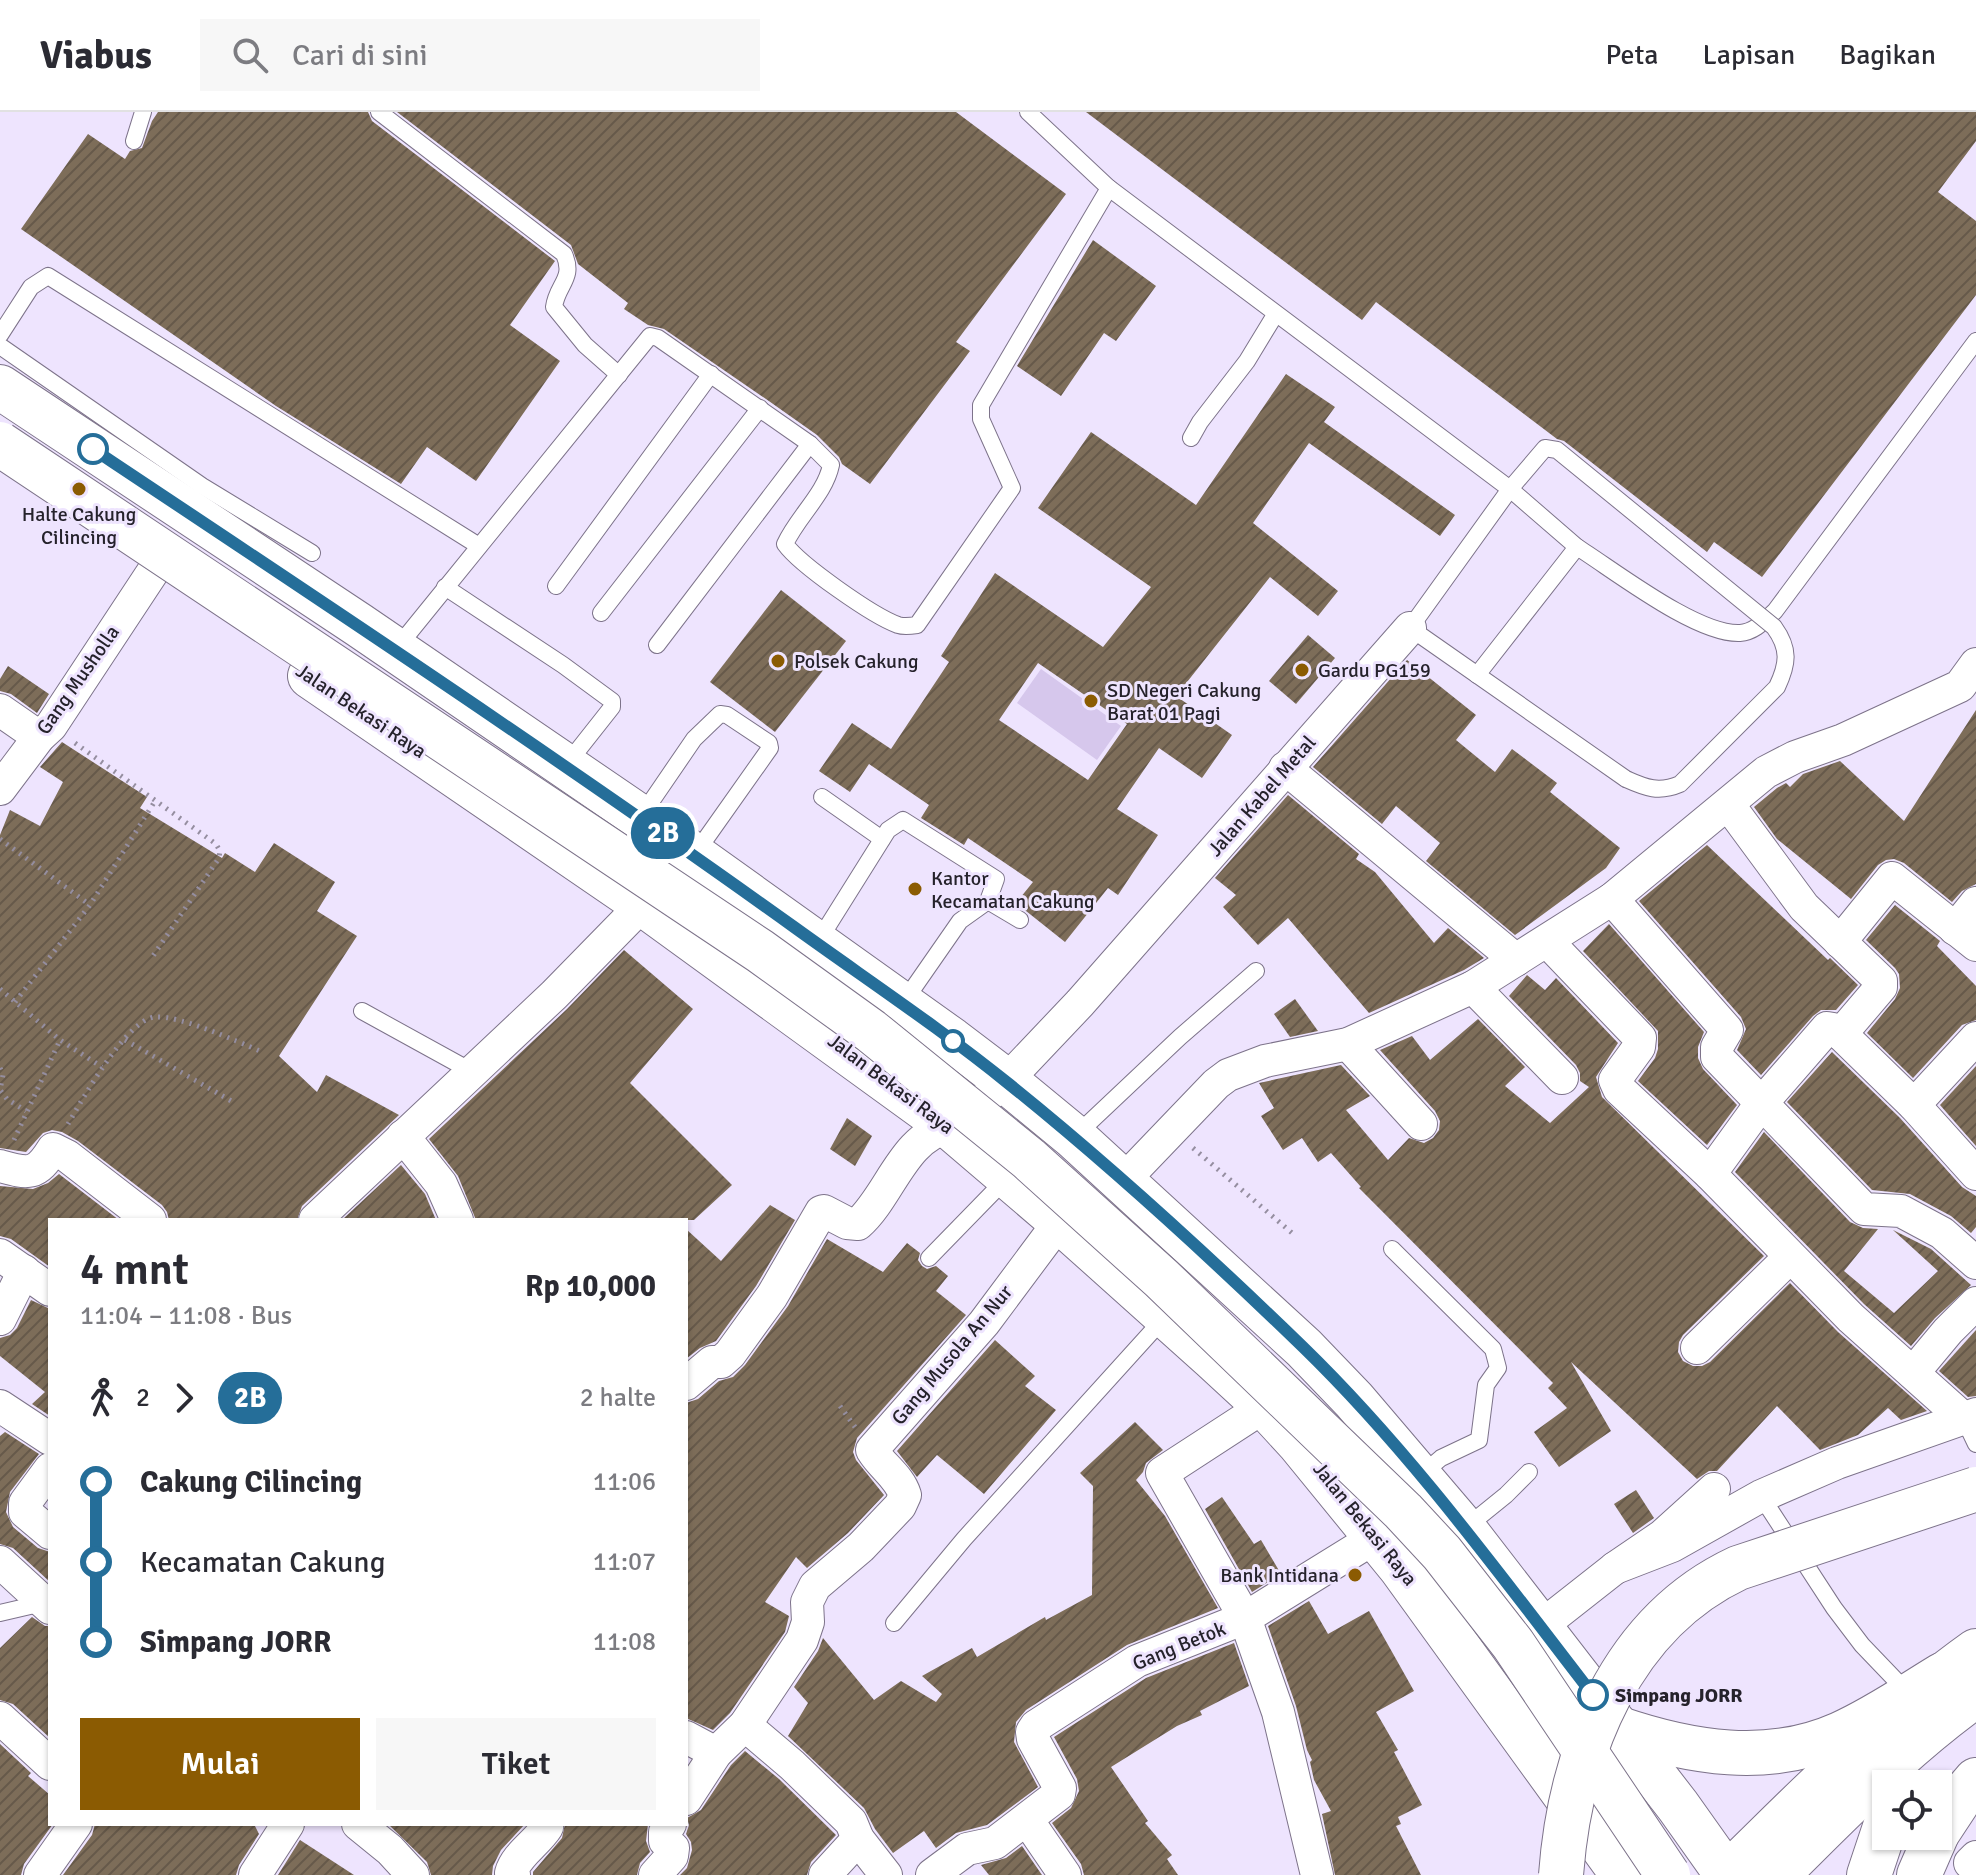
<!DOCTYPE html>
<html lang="id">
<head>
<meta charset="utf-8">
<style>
  :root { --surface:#fff; --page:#f7f7f7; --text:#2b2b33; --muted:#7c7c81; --line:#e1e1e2; --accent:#8b5b02 }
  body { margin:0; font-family:Signika,sans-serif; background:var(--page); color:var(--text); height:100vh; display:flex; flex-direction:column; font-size:30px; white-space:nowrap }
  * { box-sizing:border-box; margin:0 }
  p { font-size:26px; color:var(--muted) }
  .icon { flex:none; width:44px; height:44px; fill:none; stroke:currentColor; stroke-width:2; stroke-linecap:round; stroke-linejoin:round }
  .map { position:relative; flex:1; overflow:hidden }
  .sheet { position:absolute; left:48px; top:1106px; width:640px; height:608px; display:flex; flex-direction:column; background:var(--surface); border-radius:0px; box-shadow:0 2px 6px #0004 }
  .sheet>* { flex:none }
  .badge { padding:0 16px; border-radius:26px; font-size:28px; line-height:52px }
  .controls { position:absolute; left:1872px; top:1658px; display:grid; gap:16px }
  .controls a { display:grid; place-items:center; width:80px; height:80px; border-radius:0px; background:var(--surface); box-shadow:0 2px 6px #0004; font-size:40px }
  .map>.badge { position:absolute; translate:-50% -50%; box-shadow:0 0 0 4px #fff }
  .legs { display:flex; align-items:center; gap:12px; height:88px; padding:0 32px; font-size:26px }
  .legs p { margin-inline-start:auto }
  .head { display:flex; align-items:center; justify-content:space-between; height:136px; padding:0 32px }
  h1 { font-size:44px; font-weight:600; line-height:60px }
  .button { display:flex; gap:16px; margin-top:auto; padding:16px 32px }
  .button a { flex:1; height:92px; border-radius:0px; background:var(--accent); color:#fff; font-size:32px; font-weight:600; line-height:92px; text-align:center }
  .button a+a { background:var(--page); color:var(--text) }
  ul { padding:0 32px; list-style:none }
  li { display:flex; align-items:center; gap:28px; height:80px; font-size:30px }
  li i { display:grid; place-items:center; width:12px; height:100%; margin:0 10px; background:currentColor }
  li i::after { content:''; width:20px; height:20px; margin:-10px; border:6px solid; border-radius:50%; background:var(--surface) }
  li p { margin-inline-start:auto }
  li:first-child i { background:linear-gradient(#0000 50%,currentColor 0) }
  li:last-child i { background:linear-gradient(currentColor 50%,#0000 0) }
  header { display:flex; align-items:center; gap:48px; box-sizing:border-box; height:112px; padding:0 40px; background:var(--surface); border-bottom:2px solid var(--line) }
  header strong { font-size:38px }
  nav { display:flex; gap:44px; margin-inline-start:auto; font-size:28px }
  .search { width:560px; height:72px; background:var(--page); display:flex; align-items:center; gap:20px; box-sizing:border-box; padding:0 28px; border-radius:0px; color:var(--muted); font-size:30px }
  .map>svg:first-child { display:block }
  .pitch { fill:#d6c7ec }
  .building { fill:url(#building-hatch); fill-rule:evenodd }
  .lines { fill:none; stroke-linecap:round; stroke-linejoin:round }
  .service-casing { stroke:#7d738a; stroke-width:18 }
  .minor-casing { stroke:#7d738a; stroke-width:34 }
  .trunk-casing { stroke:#7d738a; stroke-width:46 }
  .motorway-casing { stroke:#7d738a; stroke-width:46 }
  .path { stroke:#958ea0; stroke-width:5; stroke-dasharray:2 6; stroke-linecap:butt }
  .service { stroke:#fff; stroke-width:16 }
  .minor { stroke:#fff; stroke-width:32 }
  .trunk { stroke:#fff; stroke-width:44 }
  .motorway { stroke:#fff; stroke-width:44 }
  .service-bridge-casing { stroke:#7d738a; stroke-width:18; stroke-linecap:butt }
  .motorway-bridge-casing { stroke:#7d738a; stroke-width:46; stroke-linecap:butt }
  .service-bridge { stroke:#fff; stroke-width:16 }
  .motorway-bridge { stroke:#fff; stroke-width:44 }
  .line-1-casing { stroke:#fff; stroke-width:18 }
  .line-1 { stroke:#256e99; stroke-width:12 }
  .stop-1-dot { fill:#fff; stroke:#256e99; stroke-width:4 }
  .poi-dot { fill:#8b5b02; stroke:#eee4fe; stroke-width:3 }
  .labels { text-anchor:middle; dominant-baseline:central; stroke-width:6; stroke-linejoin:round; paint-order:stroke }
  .poi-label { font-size:20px; fill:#25222b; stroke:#eee4fe; text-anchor:start }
  .street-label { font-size:20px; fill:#25222b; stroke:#eee4fe }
  .stop-label { font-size:20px; font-weight:bold; fill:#25222b; stroke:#eee4fe; text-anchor:start }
</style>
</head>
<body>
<header>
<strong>Viabus</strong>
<div class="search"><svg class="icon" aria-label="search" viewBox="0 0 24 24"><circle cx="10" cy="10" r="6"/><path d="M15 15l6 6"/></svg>Cari di sini</div>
<nav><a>Peta</a><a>Lapisan</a><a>Bagikan</a></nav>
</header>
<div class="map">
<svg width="1976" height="1763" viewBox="0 0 1976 1763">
  <defs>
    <pattern id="building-hatch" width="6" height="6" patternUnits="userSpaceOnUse" patternTransform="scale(2)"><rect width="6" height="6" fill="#7d6d59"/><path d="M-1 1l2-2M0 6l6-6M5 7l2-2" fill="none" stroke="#66594a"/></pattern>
  </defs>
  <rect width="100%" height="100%" fill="#eee4fe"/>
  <path class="pitch" d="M1041 557 1121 614 1097 648 1017 591Z"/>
  <g class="building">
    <path d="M158 0H368L372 9 555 149 510 213 560 249 476 369 427 335 401 372 276 294 21 117 88 22 125 47 130 39 142 36 152 9Z"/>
    <path d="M397 0H956L1066 82 956 230 970 239 870 372 842 352 839 345 817 323 766 287 664 217 648 213 624 197 628 191 578 152 571 133Z"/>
    <path d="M1086 0H1976V29L1938 80 1976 109V183L1762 465 1714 430 1707 440 1564 329 1557 327 1376 190 1362 208Z"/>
    <path d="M1093 128 1156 174 1116 229 1104 221 1061 284 1017 254Z"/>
    <path d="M1286 262 1335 295 1324 310 1455 403 1440 424 1309 331 1253 411 1338 479 1318 504 1270 465 1176 584 1232 623 1202 666 1159 636 1117 697 1158 723 1118 783 1108 776 1065 830 1016 791 1033 770 968 726 964 733 921 706 929 693 869 652 850 680 819 659 852 611 891 637 949 550 941 544 995 461 1103 535 1151 475 1038 396 1091 320 1196 393ZM1038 551 1127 612 1088 668 999 608Z"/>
    <path d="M781 478 846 529 775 620 710 570Z"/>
    <path d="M1308 523 1335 546 1296 592 1269 569Z"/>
    <path d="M1407 548 1476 603 1456 628 1495 660 1512 637 1557 671 1550 680 1620 736 1606 756 1515 823 1426 749 1440 731 1396 694 1382 712 1313 655Z"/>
    <path d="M8 554 49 582 37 601 11 582 0 579V567Z"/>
    <path d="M1976 598V772L1962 779 1952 790 1904 751 1894 747 1886 748 1878 753 1851 787 1777 727 1754 695 1777 676 1786 671 1790 675 1803 662 1840 649 1904 709Z"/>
    <path d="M62 630 147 685 140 696 222 746 225 741 255 760 274 731 335 770 317 799 357 824 279 944 317 980 326 963 399 1003 302 1094 297 1108H169L167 1100 162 1093 78 1029 62 1020 52 1018 43 1021 26 1040 0 1036V723L10 698 40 714 63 670 40 655Z"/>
    <path d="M1288 683 1359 742 1356 747 1375 760 1434 831 1448 816 1484 846 1464 858 1369 901 1288 806 1258 833 1223 795 1236 783 1215 766Z"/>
    <path d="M1707 733 1828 848 1830 846 1858 873 1836 898H1821L1813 904 1761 963 1737 938 1746 917 1741 905 1639 789Z"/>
    <path d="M1895 793 1940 829 1937 834 1976 874V908L1962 913 1913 966 1867 921 1895 887 1900 876 1899 862 1895 856 1866 828Z"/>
    <path d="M1609 812 1704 920 1698 935V946L1703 957 1737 993 1707 1033 1638 969 1655 946 1658 937V919L1583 839Z"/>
    <path d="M624 838 693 897 630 971 732 1073 694 1108H476L458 1064 429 1027 567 897Z"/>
    <path d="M1527 863 1545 878 1556 866 1618 931 1596 965 1602 985 1764 1144 1683 1223 1679 1230 1678 1240 1683 1249 1693 1254H1702L1710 1250 1790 1171 1838 1220 1927 1299 1901 1308 1888 1296 1858 1323 1820 1338 1777 1294 1717 1359H1709L1697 1367 1571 1250 1611 1319 1559 1355 1534 1320 1567 1296 1548 1276 1553 1271 1359 1076 1361 1075 1331 1041 1318 1050 1302 1026 1283 1038 1261 1004 1274 996 1259 971 1341 953 1370 984 1346 998 1388 1048 1409 1026 1424 1031 1433 1026 1439 1018 1440 1009 1435 999 1380 938 1412 924 1430 948 1478 907 1525 955 1505 974 1550 1011 1589 975 1580 969V961L1576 953 1509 884Z"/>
    <path d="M1295 887 1318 919 1290 925 1274 902Z"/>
    <path d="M1832 940 1900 1006 1962 1075 1976 1084V1115L1971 1121 1951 1104 1910 1082 1872 1078 1787 990Z"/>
    <path d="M1976 954V1034L1940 993Z"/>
    <path d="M847 1006 872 1024 855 1054 830 1037Z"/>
    <path d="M1764 1020 1850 1110 1863 1116 1878 1117 1844 1159 1894 1201 1938 1159 1893 1118 1931 1137 1971 1173 1935 1206 1911 1234 1864 1192 1735 1060Z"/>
    <path d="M401 1053 425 1082 436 1108 343 1107Z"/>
    <path d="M59 1062 119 1108H50V1155L11 1127 0 1124V1074L33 1077 48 1071Z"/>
    <path d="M770 1093 795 1108 756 1174 716 1229 700 1236 686 1247V1117L721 1149Z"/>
    <path d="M827 1127 883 1160 907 1131 920 1141 918 1148 922 1154 927 1157 936 1154 948 1164 936 1179 966 1203 857 1326 853 1340 856 1348 884 1383 848 1421 807 1456 796 1445 765 1490 789 1504 785 1520 730 1601 713 1618 686 1606V1291L698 1287 719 1269 733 1265 745 1253 788 1194Z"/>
    <path d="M31 1188 50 1197V1304L32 1292 45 1280 0 1244V1226L10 1223 17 1216Z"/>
    <path d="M1976 1218V1284L1968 1285 1939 1259Z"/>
    <path d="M995 1228 1035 1264 1025 1274 1056 1298 984 1382 937 1343 917 1365 897 1339Z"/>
    <path d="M1135 1310 1163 1338 1146 1351 1143 1360 1136 1368 1165 1404 1218 1496 1127 1533 1026 1598 1016 1610 1014 1630 1038 1675 987 1713 956 1721 936 1736 924 1719 893 1741 875 1717 864 1696 788 1624 808 1591 794 1575 818 1539 823 1526 874 1588 901 1569 936 1590 942 1582 922 1564 972 1536 977 1545 1045 1505 1046 1508 1092 1483 1093 1374 1080 1361Z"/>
    <path d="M5 1320 39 1342 10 1380 6 1400 13 1415 38 1436 50 1440V1470L13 1436 0 1432V1324Z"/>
    <path d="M1636 1378 1654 1406 1633 1421 1614 1392Z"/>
    <path d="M1222 1385 1254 1432 1261 1428 1281 1462 1252 1480 1205 1397Z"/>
    <path d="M1309 1489 1328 1522 1369 1499 1414 1579 1376 1600 1398 1638 1394 1640 1422 1693 1398 1705 1401 1712 1396 1714 1421 1763H1335L1322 1702 1331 1699 1314 1668 1310 1650 1312 1648 1307 1638 1296 1594 1268 1514Z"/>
    <path d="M32 1505 45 1514H50V1626L13 1592 0 1588V1536Z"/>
    <path d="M1234 1531 1249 1574 1200 1599 1202 1603 1177 1614 1111 1655 1148 1709 1145 1711 1172 1743 1167 1747 1178 1763H1084L1081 1752 1052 1711 1071 1696 1079 1679 1077 1667 1054 1625 1146 1566Z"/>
    <path d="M0 1632 31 1661 28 1664 50 1683V1712H53L24 1752 21 1763H0Z"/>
    <path d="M745 1639 779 1667 836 1723 811 1750 807 1763H680L687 1756 692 1738 691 1730 686 1722 689 1713 687 1706 701 1698 731 1653Z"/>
    <path d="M95 1712H254L259 1722 239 1753 236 1763H63L92 1723Z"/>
    <path d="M388 1712H525L501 1738 493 1754 492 1763H431L427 1750Z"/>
    <path d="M565 1712H648L646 1729 650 1740 640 1751 637 1763H533V1760L562 1726Z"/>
    <path d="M300 1728 317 1739 354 1763H278Z"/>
    <path d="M1022 1734 1042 1763H989L981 1753 1006 1746Z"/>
  </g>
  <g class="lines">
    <defs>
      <g id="service">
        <path d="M379 0 564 142C575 167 557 172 554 195L585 233 619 263"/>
        <path d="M1028 0 1109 76 1510 377 1577 435 1477 563"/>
        <path d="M134 29 143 0"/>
        <path d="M0 223 31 175 48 164 479 434"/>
        <path d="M0 234 202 374 312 441"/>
        <path d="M1191 326 1200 310 1247 249 1275 203"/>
        <path d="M1577 435C1615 459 1697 523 1740 521 1755 520 1765 508 1775 499L1976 229"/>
        <path d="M556 474 711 262"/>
        <path d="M445 475 563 553 612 589V595L567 652"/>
        <path d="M601 501 760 296"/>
        <path d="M657 533 810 332"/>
        <path d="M396 537 650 224 658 226 810 332 831 353C825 382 798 404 785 432 800 453 873 504 898 513 904 515 911 514 917 513L1012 376 981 307V293L1109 76"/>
        <path d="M1626 667 1410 516 1510 377 1545 336 1557 338 1660 422"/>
        <path d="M822 685 882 727"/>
        <path d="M642 703 694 627 720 602 727 603 769 631 770 636 695 742"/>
        <path d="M988 789 1020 808"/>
        <path d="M819 828 888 718 903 708 996 767 988 789 960 809 903 891"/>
        <path d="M362 899 471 959"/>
        <path d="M1074 1025 1180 925 1256 859"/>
        <path d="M1392 1137 1493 1237 1498 1256 1486 1273 1479 1328 1441 1346 1421 1363"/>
        <path d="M929 1146 1007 1066"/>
        <path d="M1964 1307 1976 1332"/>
        <path d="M1761 1384 1834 1496 1862 1533 1908 1581"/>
        <path d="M1464 1417 1506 1383 1529 1360"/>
        <path d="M0 1501 43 1491"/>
        <path d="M894 1511 964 1427 1165 1205"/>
      </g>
      <g id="minor">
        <path d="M0 598 39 625"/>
        <path d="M1285 656 1516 848"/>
        <path d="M0 677 39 625 51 614 154 458"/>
        <path d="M1728 692 1804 795 1881 869V875L1841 922"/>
        <path d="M1612 787 1727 918 1717 935V945L1864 1097 1901 1099 1942 1121 1976 1151"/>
        <path d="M1955 817 1976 791"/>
        <path d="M1547 829 1640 926 1639 935 1615 968 1619 977 1710 1062 1851 1206 1964 1307"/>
        <path d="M1840 830 1892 766 1976 833"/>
        <path d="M1473 875 1562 966"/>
        <path d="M1348 932 1421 1012"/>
        <path d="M1914 993 1976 1062"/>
        <path d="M403 1024 441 1072 457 1108"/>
        <path d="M0 1054C29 1062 36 1064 53 1037L67 1044 150 1108"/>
        <path d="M1710 1062 1760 993 1827 916 1833 917 1841 922 1914 993 1976 926"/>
        <path d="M1123 1069 1216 972 1228 963 1265 949 1348 932 1473 875 1612 787 1766 660 1795 645 1843 628 1960 574 1976 552"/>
        <path d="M315 1108 554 883 643 792"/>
        <path d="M0 1143 50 1178"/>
        <path d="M0 1207 24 1159"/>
        <path d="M1697 1236 1790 1145"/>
        <path d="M1913 1261 1948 1219 1976 1191"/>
        <path d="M686 1272 712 1250H721L730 1242 772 1184 821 1100 824 1099 847 1111 858 1112C890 1084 903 1024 950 1015L1006 969 1080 891 1410 516"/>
        <path d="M0 1294 50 1327"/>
        <path d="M1265 1294 1162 1361 1245 1506 1278 1600 1317 1763"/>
        <path d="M50 1357 25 1391V1400L50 1421"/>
        <path d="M0 1450 50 1496"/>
        <path d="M1615 1456 1672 1434 1761 1384 1837 1351 1976 1302"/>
        <path d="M1540 1515 1615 1456 1662 1424 1714 1377"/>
        <path d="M0 1606 50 1652"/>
        <path d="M745 1613 792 1653 851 1710 858 1727 886 1763"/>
        <path d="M686 1625 716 1641"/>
        <path d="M686 1687 716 1641 745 1613 802 1528 808 1510 807 1490 815 1474 861 1435 900 1394 905 1383C899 1364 882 1355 872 1338L984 1211 1060 1109"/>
        <path d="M1028 1709 1065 1763"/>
        <path d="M358 1712 390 1738 413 1763"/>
        <path d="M1970 1751 1976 1745"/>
        <path d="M40 1763 76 1712"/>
        <path d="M255 1763 288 1712"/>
        <path d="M514 1763 511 1761C516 1743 537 1731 547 1715L545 1712"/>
        <path d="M655 1763 672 1744 673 1736 665 1729V1720L670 1712"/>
        <path d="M825 1763 858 1727"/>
        <path d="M932 1763 967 1737 995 1731 1059 1682 1060 1676 1033 1627 1032 1620 1036 1614 1137 1549 1245 1506 1376 1425"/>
      </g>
      <g id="trunk">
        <path d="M0 275 359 513 640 705 952 928 1006 969 1074 1025 1304 1236 1354 1288 1464 1417 1678 1694 1727 1763"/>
        <path d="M310 564 643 792 950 1015 1060 1109 1213 1246 1265 1294 1299 1331 1401 1456 1623 1763"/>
      </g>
      <g id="motorway">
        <path d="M1617 1616C1690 1641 1768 1654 1840 1622 1876 1606 1909 1583 1942 1563"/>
        <path d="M1938 1720 1959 1688 1976 1668"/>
        <path d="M1727 1763C1807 1685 1885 1604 1976 1539"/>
        <path d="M1777 1763C1841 1700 1903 1635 1976 1583"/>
        <path d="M1869 1763 1886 1712"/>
        <path d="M1919 1763 1936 1724"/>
      </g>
    </defs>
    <use href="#service" class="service-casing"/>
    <use href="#minor" class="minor-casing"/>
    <use href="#trunk" class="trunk-casing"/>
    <use href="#motorway" class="motorway-casing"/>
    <g class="path">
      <path d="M75 631 216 732 220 739 219 746 153 844"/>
      <path d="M0 727 90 793"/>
      <path d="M0 877 60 928 102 955"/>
      <path d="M15 890 90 793 155 689"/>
      <path d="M125 928 233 990"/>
      <path d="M0 956 3 963 0 978 7 987 26 999"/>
      <path d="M68 1012C82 988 127 907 155 905 179 903 236 929 260 939"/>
      <path d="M14 1028 60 928"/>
      <path d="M1193 1036 1292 1121"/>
      <path d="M840 1294 855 1315"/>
    </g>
    <use href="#service" class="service"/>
    <use href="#minor" class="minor"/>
    <use href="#trunk" class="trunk"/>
    <use href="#motorway" class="motorway"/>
    <defs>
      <path id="service-bridge" d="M1626 667C1646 676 1659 681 1680 672L1777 575C1788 552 1790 537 1774 515L1660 422"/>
      <g id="motorway-bridge">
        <path d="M0 332 760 839 871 919 1029 1047 1161 1166 1403 1399 1442 1441 1513 1532 1668 1763"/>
        <path d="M1561 1763C1570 1640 1621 1511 1738 1456L1976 1377"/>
      </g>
    </defs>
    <use href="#service-bridge" class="service-bridge-casing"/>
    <use href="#motorway-bridge" class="motorway-bridge-casing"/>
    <use href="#service-bridge" class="service-bridge"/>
    <use href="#motorway-bridge" class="motorway-bridge"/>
  </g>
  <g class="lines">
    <defs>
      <path id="line-1" d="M93 337C329 494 564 650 794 815 866 867 940 916 1009 972 1111 1054 1209 1144 1303 1235 1411 1340 1501 1464 1593 1583"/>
    </defs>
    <use href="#line-1" class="line-1-casing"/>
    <use href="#line-1" class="line-1"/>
  </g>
  <g class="stop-1-dot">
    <circle cx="93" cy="337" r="14"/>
    <circle cx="953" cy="929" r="10"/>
    <circle cx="1593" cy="1583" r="14"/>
  </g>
  <g class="poi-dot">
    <circle cx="79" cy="377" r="8"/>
    <circle cx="778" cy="549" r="8"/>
    <circle cx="1302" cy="558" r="8"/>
    <circle cx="1091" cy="589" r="8"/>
    <circle cx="915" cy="777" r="8"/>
    <circle cx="1355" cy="1463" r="8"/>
  </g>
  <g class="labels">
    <g class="poi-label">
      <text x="79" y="402" text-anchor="middle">Halte Cakung<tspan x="79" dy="23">Cilincing</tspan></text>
      <text x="794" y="549">Polsek Cakung</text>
      <text x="1318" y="558">Gardu PG159</text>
      <text x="1107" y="578">SD Negeri Cakung<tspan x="1107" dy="23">Barat 01 Pagi</tspan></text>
      <text x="931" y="766">Kantor<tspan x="931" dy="23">Kecamatan Cakung</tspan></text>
      <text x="1339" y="1463" text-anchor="end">Bank Intidana</text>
    </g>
    <g class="street-label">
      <text transform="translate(78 568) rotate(-55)">Gang Musholla</text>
      <text transform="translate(361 599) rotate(34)">Jalan Bekasi Raya</text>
      <text transform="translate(1262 684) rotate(-49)">Jalan Kabel Metal</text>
      <text transform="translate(891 972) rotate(37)">Jalan Bekasi Raya</text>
      <text transform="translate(952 1243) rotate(-50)">Gang Musola An Nur</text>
      <text transform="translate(1365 1412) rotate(51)">Jalan Bekasi Raya</text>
      <text transform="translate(1179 1534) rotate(-22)">Gang Betok</text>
    </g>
    <g class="stop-label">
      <text x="1615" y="1583">Simpang JORR</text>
    </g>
  </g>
</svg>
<div class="controls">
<a><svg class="icon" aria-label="locate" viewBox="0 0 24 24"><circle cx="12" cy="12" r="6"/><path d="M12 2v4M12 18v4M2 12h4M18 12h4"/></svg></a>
</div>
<b class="badge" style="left:663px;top:721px;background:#256e99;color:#fff">2B</b>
<section class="sheet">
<div class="head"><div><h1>4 mnt</h1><p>11:04 – 11:08 · Bus</p></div><b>Rp 10,000</b></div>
<div class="legs"><svg class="icon" aria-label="walk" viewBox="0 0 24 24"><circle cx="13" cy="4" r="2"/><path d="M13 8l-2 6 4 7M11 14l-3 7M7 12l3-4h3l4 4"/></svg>2<svg class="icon" aria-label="forward" viewBox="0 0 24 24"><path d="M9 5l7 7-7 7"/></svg><b class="badge" style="background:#256e99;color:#fff">2B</b><p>2 halte</p></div>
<ul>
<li><i style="color:#256e99"></i><b>Cakung Cilincing</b><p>11:06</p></li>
<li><i style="color:#256e99"></i><span>Kecamatan Cakung</span><p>11:07</p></li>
<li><i style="color:#256e99"></i><b>Simpang JORR</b><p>11:08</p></li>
</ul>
<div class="button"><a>Mulai</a><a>Tiket</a></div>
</section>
</div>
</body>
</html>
